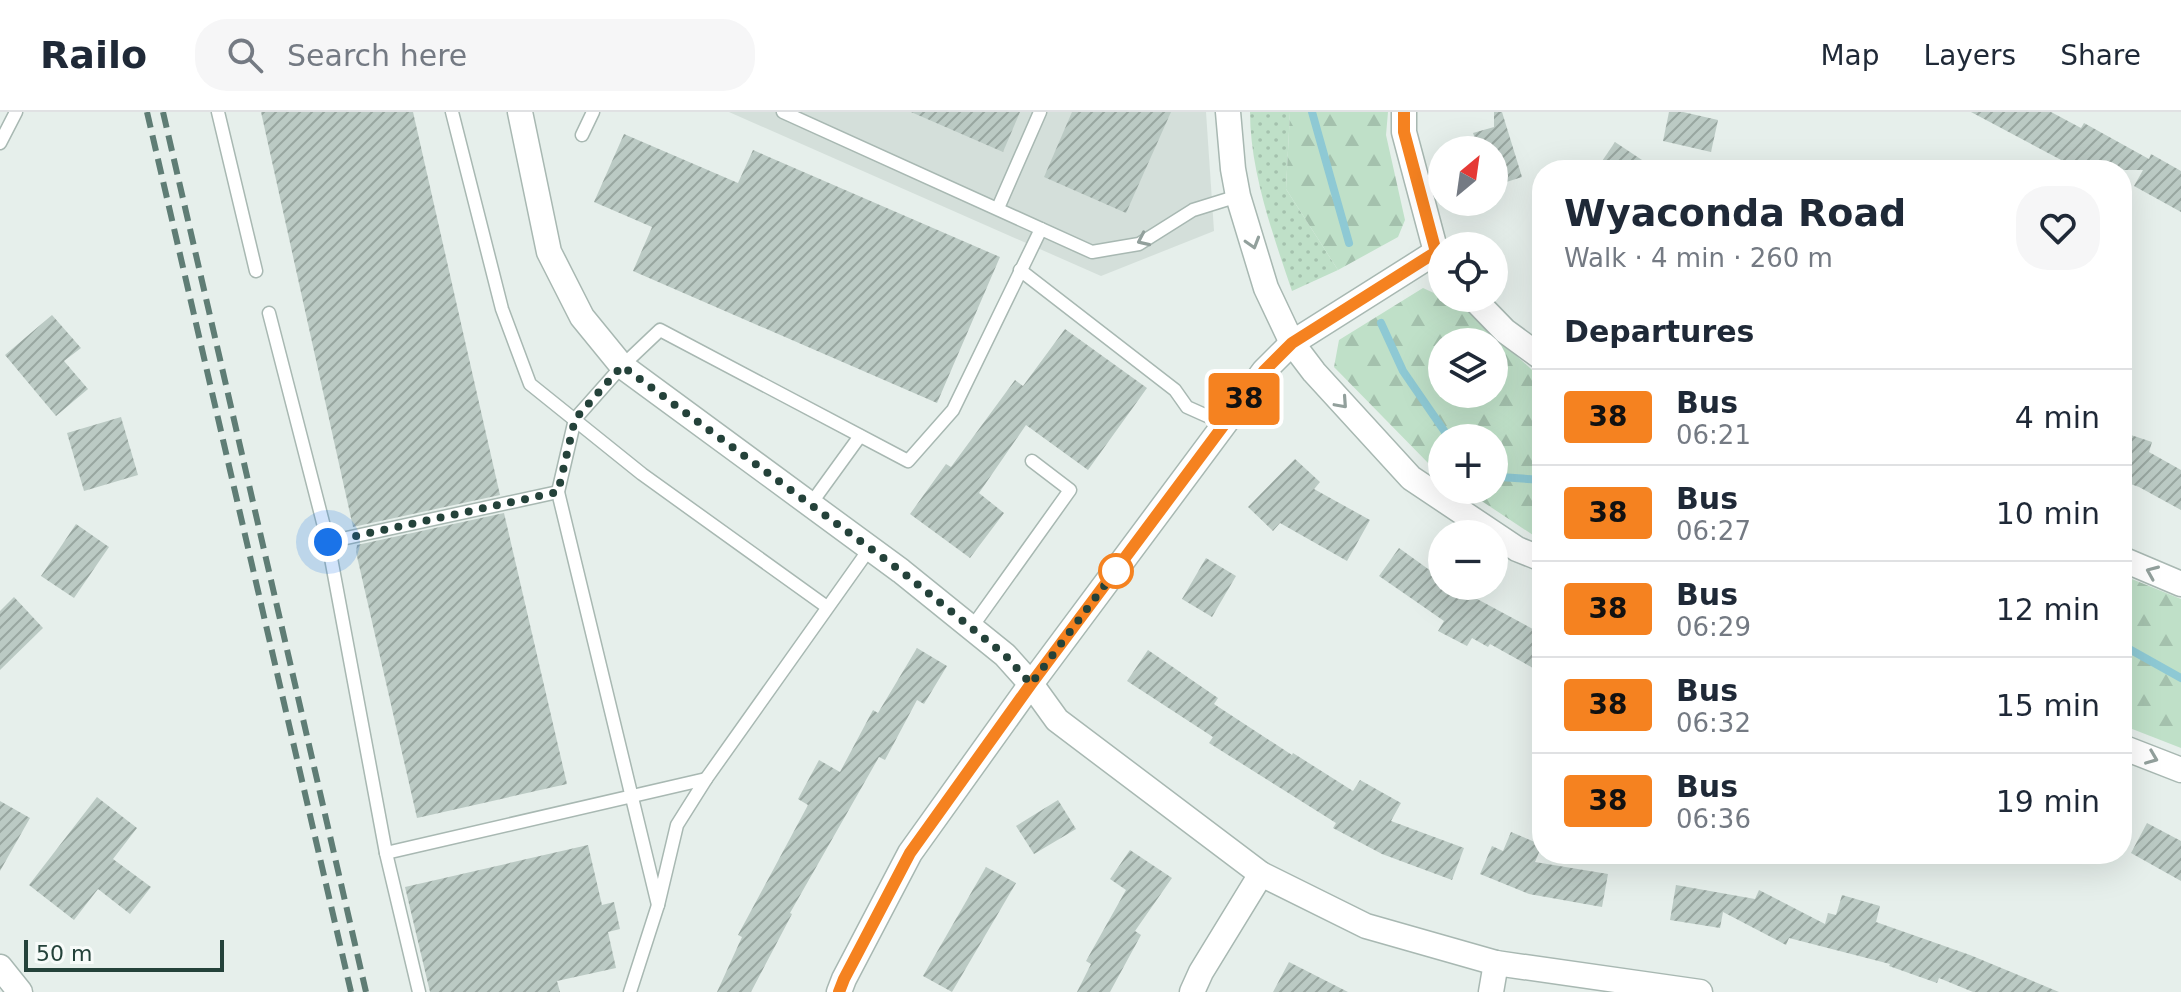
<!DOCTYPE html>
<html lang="en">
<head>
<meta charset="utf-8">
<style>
  :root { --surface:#fff; --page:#f6f6f7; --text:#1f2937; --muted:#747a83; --line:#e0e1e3 }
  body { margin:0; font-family:"DejaVu Sans",sans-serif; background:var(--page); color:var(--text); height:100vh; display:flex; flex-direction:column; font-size:30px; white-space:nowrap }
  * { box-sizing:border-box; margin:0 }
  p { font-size:26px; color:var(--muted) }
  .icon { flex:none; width:44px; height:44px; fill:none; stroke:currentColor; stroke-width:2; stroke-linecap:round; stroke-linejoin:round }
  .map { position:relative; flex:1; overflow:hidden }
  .side { position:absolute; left:1532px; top:48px; width:600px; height:704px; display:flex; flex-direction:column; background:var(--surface); border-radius:32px; box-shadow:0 8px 32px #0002 }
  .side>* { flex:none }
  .badge { padding:0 16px; border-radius:6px; font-size:28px; line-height:52px }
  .needle { width:52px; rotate:29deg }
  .tools { position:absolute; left:1428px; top:24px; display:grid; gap:16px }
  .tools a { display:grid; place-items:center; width:80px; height:80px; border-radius:50%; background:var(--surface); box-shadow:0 8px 32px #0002; font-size:40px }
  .scale { position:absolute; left:24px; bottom:20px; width:200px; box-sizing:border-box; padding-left:8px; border:4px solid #24423a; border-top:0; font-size:22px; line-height:28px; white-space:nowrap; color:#24423a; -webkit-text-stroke:6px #f7fbf9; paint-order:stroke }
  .you { position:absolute; width:40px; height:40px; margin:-20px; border:6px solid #fff; border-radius:50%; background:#1a73e8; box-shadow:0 0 0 12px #1a73e833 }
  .map>.badge { position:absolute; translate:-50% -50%; box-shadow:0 0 0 4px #fff }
  h2 { padding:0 32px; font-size:30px; line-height:72px }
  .round { display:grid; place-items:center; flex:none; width:84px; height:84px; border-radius:32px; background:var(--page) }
  .overview { display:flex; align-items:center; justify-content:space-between; height:136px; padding:0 32px }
  h1 { font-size:38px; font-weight:700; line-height:60px }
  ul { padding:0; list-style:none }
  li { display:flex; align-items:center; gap:24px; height:96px; padding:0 32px; border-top:2px solid var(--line) }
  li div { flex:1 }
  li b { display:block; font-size:30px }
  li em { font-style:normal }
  li .badge { min-width:88px; font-weight:700; text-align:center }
  header { display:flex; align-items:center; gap:48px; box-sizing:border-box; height:112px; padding:0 40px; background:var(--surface); border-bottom:2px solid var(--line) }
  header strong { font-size:38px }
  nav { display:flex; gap:44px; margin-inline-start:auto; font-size:28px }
  .search { width:560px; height:72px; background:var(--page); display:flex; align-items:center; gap:20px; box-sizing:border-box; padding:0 28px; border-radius:32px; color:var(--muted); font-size:30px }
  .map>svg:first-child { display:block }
  .built { fill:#d4dfda }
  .grass { fill:url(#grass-dots) }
  .forest { fill:url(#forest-firs); fill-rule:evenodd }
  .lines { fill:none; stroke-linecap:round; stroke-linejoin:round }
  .stream { stroke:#8ec9d4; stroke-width:8 }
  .building { fill:url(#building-hatch) }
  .service-casing { stroke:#a8b8b2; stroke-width:15 }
  .minor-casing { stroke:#a8b8b2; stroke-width:27 }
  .tertiary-casing { stroke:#a8b8b2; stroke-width:27 }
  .service { stroke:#fff; stroke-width:12 }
  .minor { stroke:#fff; stroke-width:24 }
  .tertiary { stroke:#fff; stroke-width:24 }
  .rail { stroke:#5f7d75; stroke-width:6; stroke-dasharray:16 8; stroke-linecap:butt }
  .oneway { stroke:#92a09c }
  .line-casing { stroke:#fff; stroke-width:18 }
  .line { stroke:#f58220; stroke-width:12 }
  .walk { stroke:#24423a; stroke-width:8; stroke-dasharray:0 14.4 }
  .stop-dot { fill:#fff; stroke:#f58220; stroke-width:4 }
</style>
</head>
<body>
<header>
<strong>Railo</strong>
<div class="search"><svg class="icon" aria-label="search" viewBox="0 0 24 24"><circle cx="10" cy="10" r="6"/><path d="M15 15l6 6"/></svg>Search here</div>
<nav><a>Map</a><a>Layers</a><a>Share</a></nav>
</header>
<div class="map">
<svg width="2181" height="880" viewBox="0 0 2181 880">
  <defs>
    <pattern id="grass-dots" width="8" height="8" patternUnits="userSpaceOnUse" patternTransform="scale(2)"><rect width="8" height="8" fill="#bfe0c8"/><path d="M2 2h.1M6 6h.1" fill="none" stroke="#a4c1ad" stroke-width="1.8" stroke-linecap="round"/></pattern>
    <pattern id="forest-firs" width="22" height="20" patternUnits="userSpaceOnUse" patternTransform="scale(2)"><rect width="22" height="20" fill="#bfe0c8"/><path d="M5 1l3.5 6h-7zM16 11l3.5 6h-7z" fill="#a4c1ad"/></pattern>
    <pattern id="building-hatch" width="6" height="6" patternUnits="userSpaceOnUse" patternTransform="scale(2)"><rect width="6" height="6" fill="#bbcac4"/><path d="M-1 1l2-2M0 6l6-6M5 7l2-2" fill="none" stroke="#98a6a0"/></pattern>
  </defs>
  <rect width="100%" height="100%" fill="#e6efeb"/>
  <path class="built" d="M729 0H1206L1214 119 1101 164Z"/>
  <path class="grass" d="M1250 0H1290L1286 77 1338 158 1292 179C1273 123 1250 59 1250 0Z"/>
  <g class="forest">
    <path d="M1290 0H1388L1386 23 1405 108 1398 125 1338 158 1286 77Z"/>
    <path d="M1423 176 1462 194 1542 267V429L1465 378H1494V326H1442V362L1432 355 1334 255 1339 228ZM1442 230H1494V282H1442Z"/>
    <path d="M2122 463 2181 487V636L2122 613Z"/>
  </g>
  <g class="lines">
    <g class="stream">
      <path d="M1312 0 1349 131"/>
      <path d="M1381 211 1403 259 1445 320 1452 326"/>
      <path d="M1494 361 1500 365 1542 368"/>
      <path d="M2122 533 2181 566"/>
    </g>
  </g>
  <g class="building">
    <path d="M261 0H413L500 383 353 415Z"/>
    <path d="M911 0H1020L1003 40Z"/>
    <path d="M1072 0H1171L1126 101 1044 65Z"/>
    <path d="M1494 0H1502L1522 65 1494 74V38H1479L1473 21 1494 15Z"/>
    <path d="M1669 0H1683L1718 8 1711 40 1663 29Z"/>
    <path d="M1971 0H2051L2081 16 2084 11 2149 47 2151 42 2181 59V100L2134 74 2143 58H2080Z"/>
    <path d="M624 22 738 71 753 38 1000 145 937 291 633 159 652 115 594 90Z"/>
    <path d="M1615 30 1657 58H1596Z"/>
    <path d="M52 203 81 236 64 249 88 277 56 304 5 243Z"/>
    <path d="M1065 217 1147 276 1088 358 1026 313 979 381 1004 401 970 446 910 402 946 352 951 355 1015 268 1023 274Z"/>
    <path d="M121 305 138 363 84 379 67 321Z"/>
    <path d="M2122 320 2152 330 2149 340 2181 358V398L2139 375 2122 369Z"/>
    <path d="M1295 347 1320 370 1314 377 1370 408 1347 449 1280 411 1273 419 1248 395Z"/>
    <path d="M504 401 567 672 417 706 356 440 357 433Z"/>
    <path d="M76 412 109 435 74 486 41 464Z"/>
    <path d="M1399 436 1442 467V474H1453L1542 522V561L1490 532 1488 535 1472 526 1467 534 1438 519 1444 509 1379 464Z"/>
    <path d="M1206 446 1236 464 1212 505 1182 487Z"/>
    <path d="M14 485 43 516 0 558V499Z"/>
    <path d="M917 536 947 554 924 592 917 588 885 648 879 645 790 801 792 802 751 880H717L742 825 738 823 808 693 798 687 819 648 840 660 873 598 878 601Z"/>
    <path d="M1148 538 1218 586 1214 592 1292 643 1293 641 1353 679 1360 668 1401 691 1391 709 1464 736 1452 768 1382 742 1333 716 1336 711 1209 631 1213 625 1127 569Z"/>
    <path d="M97 685 137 716 113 747 151 775 130 802 98 777 74 808 29 773Z"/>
    <path d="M1058 688 1076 717 1034 742 1016 714Z"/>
    <path d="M0 689 30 706 0 759Z"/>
    <path d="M2147 711 2181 729V769L2131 741Z"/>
    <path d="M1511 720 1542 733 1535 750 1608 762 1602 795 1529 782 1480 762 1492 734 1503 739Z"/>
    <path d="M588 733 602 793 614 790 620 817 608 820 616 856 557 869 560 880H430L405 775Z"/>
    <path d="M1130 738 1172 766 1135 819 1141 823 1110 880H1077L1091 852 1086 849 1126 778 1110 767Z"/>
    <path d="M986 755 1016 771 952 880 923 864Z"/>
    <path d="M1676 773 1755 787 1759 778 1825 812 1828 801 1836 803 1842 783 1880 794 1876 810 1970 843 2059 880H1973L1939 866 1937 871 1889 854 1890 852 1789 826 1786 833 1723 800 1720 816 1670 808Z"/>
    <path d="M1289 850 1348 880H1273Z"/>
  </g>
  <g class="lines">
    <defs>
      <g id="service">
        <path d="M218 0 256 159"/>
        <path d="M452 0 502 197 530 272 642 362 827 495"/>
        <path d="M783 0 1092 140 1139 132 1193 98 1238 84"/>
        <path d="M582 23 593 0"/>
        <path d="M0 31 16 0"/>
        <path d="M998 96 1040 0"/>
        <path d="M1020 158 1175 278 1187 295 1225 312"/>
        <path d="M269 201 328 430 558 380"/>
        <path d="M810 393 860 324"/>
        <path d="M328 430 386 741 706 667"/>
        <path d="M972 515 1070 378 1032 349"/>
        <path d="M386 741 419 880"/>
        <path d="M658 793 558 380 575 307 622 254 660 218 908 349 953 298 1041 117"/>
        <path d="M630 880 658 793 677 713 706 667 870 436"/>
      </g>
      <g id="minor">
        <path d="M520 0 549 140 582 205 622 254 901 459 1005 543 1031 572 1057 608 1261 762 1366 814 1496 851 1700 880"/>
        <path d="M1473 186 1505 219 1542 246"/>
        <path d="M1292 231 1314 260 1411 366 1517 437 1542 447"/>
        <path d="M2122 447 2181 472"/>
        <path d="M2122 635 2181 658"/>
        <path d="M0 855 20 880"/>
        <path d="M1192 880 1201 860 1261 762"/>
        <path d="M1491 880 1496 851"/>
      </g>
      <g id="tertiary">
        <path d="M1228 0 1233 57 1238 84 1266 176 1292 231"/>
        <path d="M839 880 844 867 910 741 1031 572 1264 259 1292 231 1436 140 1404 20V0"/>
      </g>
    </defs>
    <use href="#service" class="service-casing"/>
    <use href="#minor" class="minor-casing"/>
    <use href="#tertiary" class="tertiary-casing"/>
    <use href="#service" class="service"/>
    <use href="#minor" class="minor"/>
    <use href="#tertiary" class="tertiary"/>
    <g class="rail">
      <path d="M147 0 351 880"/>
      <path d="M163 0 366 880"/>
    </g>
  </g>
  <defs><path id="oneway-chevron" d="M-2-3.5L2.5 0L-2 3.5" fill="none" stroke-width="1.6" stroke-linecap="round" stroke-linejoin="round" transform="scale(2)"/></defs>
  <g class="oneway">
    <use href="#oneway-chevron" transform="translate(1143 128) rotate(155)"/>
    <use href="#oneway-chevron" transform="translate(1253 131) rotate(73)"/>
    <use href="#oneway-chevron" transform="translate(1342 291) rotate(48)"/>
    <use href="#oneway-chevron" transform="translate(2152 460) rotate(-157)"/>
    <use href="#oneway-chevron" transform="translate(2152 646) rotate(22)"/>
  </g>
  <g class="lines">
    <defs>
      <path id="line" d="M839 880 844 867 910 741 1031 572 1264 259 1292 231 1436 140 1404 20V0"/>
    </defs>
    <use href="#line" class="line-casing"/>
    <use href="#line" class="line"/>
    <path class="walk" d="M328 430 558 380 575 307 622 254 901 459 1005 543 1031 572 1119 454 1116 459"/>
  </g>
  <circle class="stop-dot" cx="1116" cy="459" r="16"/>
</svg>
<div class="tools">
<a><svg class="needle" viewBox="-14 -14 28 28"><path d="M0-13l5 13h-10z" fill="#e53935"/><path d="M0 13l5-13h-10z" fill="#747a83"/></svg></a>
<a><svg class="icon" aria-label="locate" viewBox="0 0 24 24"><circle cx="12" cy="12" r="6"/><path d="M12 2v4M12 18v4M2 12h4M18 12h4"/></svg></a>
<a><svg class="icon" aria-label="layers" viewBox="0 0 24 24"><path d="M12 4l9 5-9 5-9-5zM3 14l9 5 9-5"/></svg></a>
<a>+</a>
<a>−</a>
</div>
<div class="scale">50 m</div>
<div class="you" style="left:328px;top:430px"></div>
<b class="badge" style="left:1244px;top:287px;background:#f58220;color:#111">38</b>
<section class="side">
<div class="overview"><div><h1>Wyaconda Road</h1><p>Walk · 4 min · 260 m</p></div><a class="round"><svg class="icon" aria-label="heart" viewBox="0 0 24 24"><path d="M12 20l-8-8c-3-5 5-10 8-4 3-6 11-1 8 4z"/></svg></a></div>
<h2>Departures</h2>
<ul>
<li><span class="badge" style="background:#f58220;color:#111">38</span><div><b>Bus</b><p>06:21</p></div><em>4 min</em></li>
<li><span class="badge" style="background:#f58220;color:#111">38</span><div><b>Bus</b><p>06:27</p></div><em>10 min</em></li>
<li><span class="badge" style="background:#f58220;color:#111">38</span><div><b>Bus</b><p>06:29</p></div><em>12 min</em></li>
<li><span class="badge" style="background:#f58220;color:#111">38</span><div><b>Bus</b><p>06:32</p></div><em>15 min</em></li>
<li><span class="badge" style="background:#f58220;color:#111">38</span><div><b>Bus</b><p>06:36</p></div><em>19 min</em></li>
</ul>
</section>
</div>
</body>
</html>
